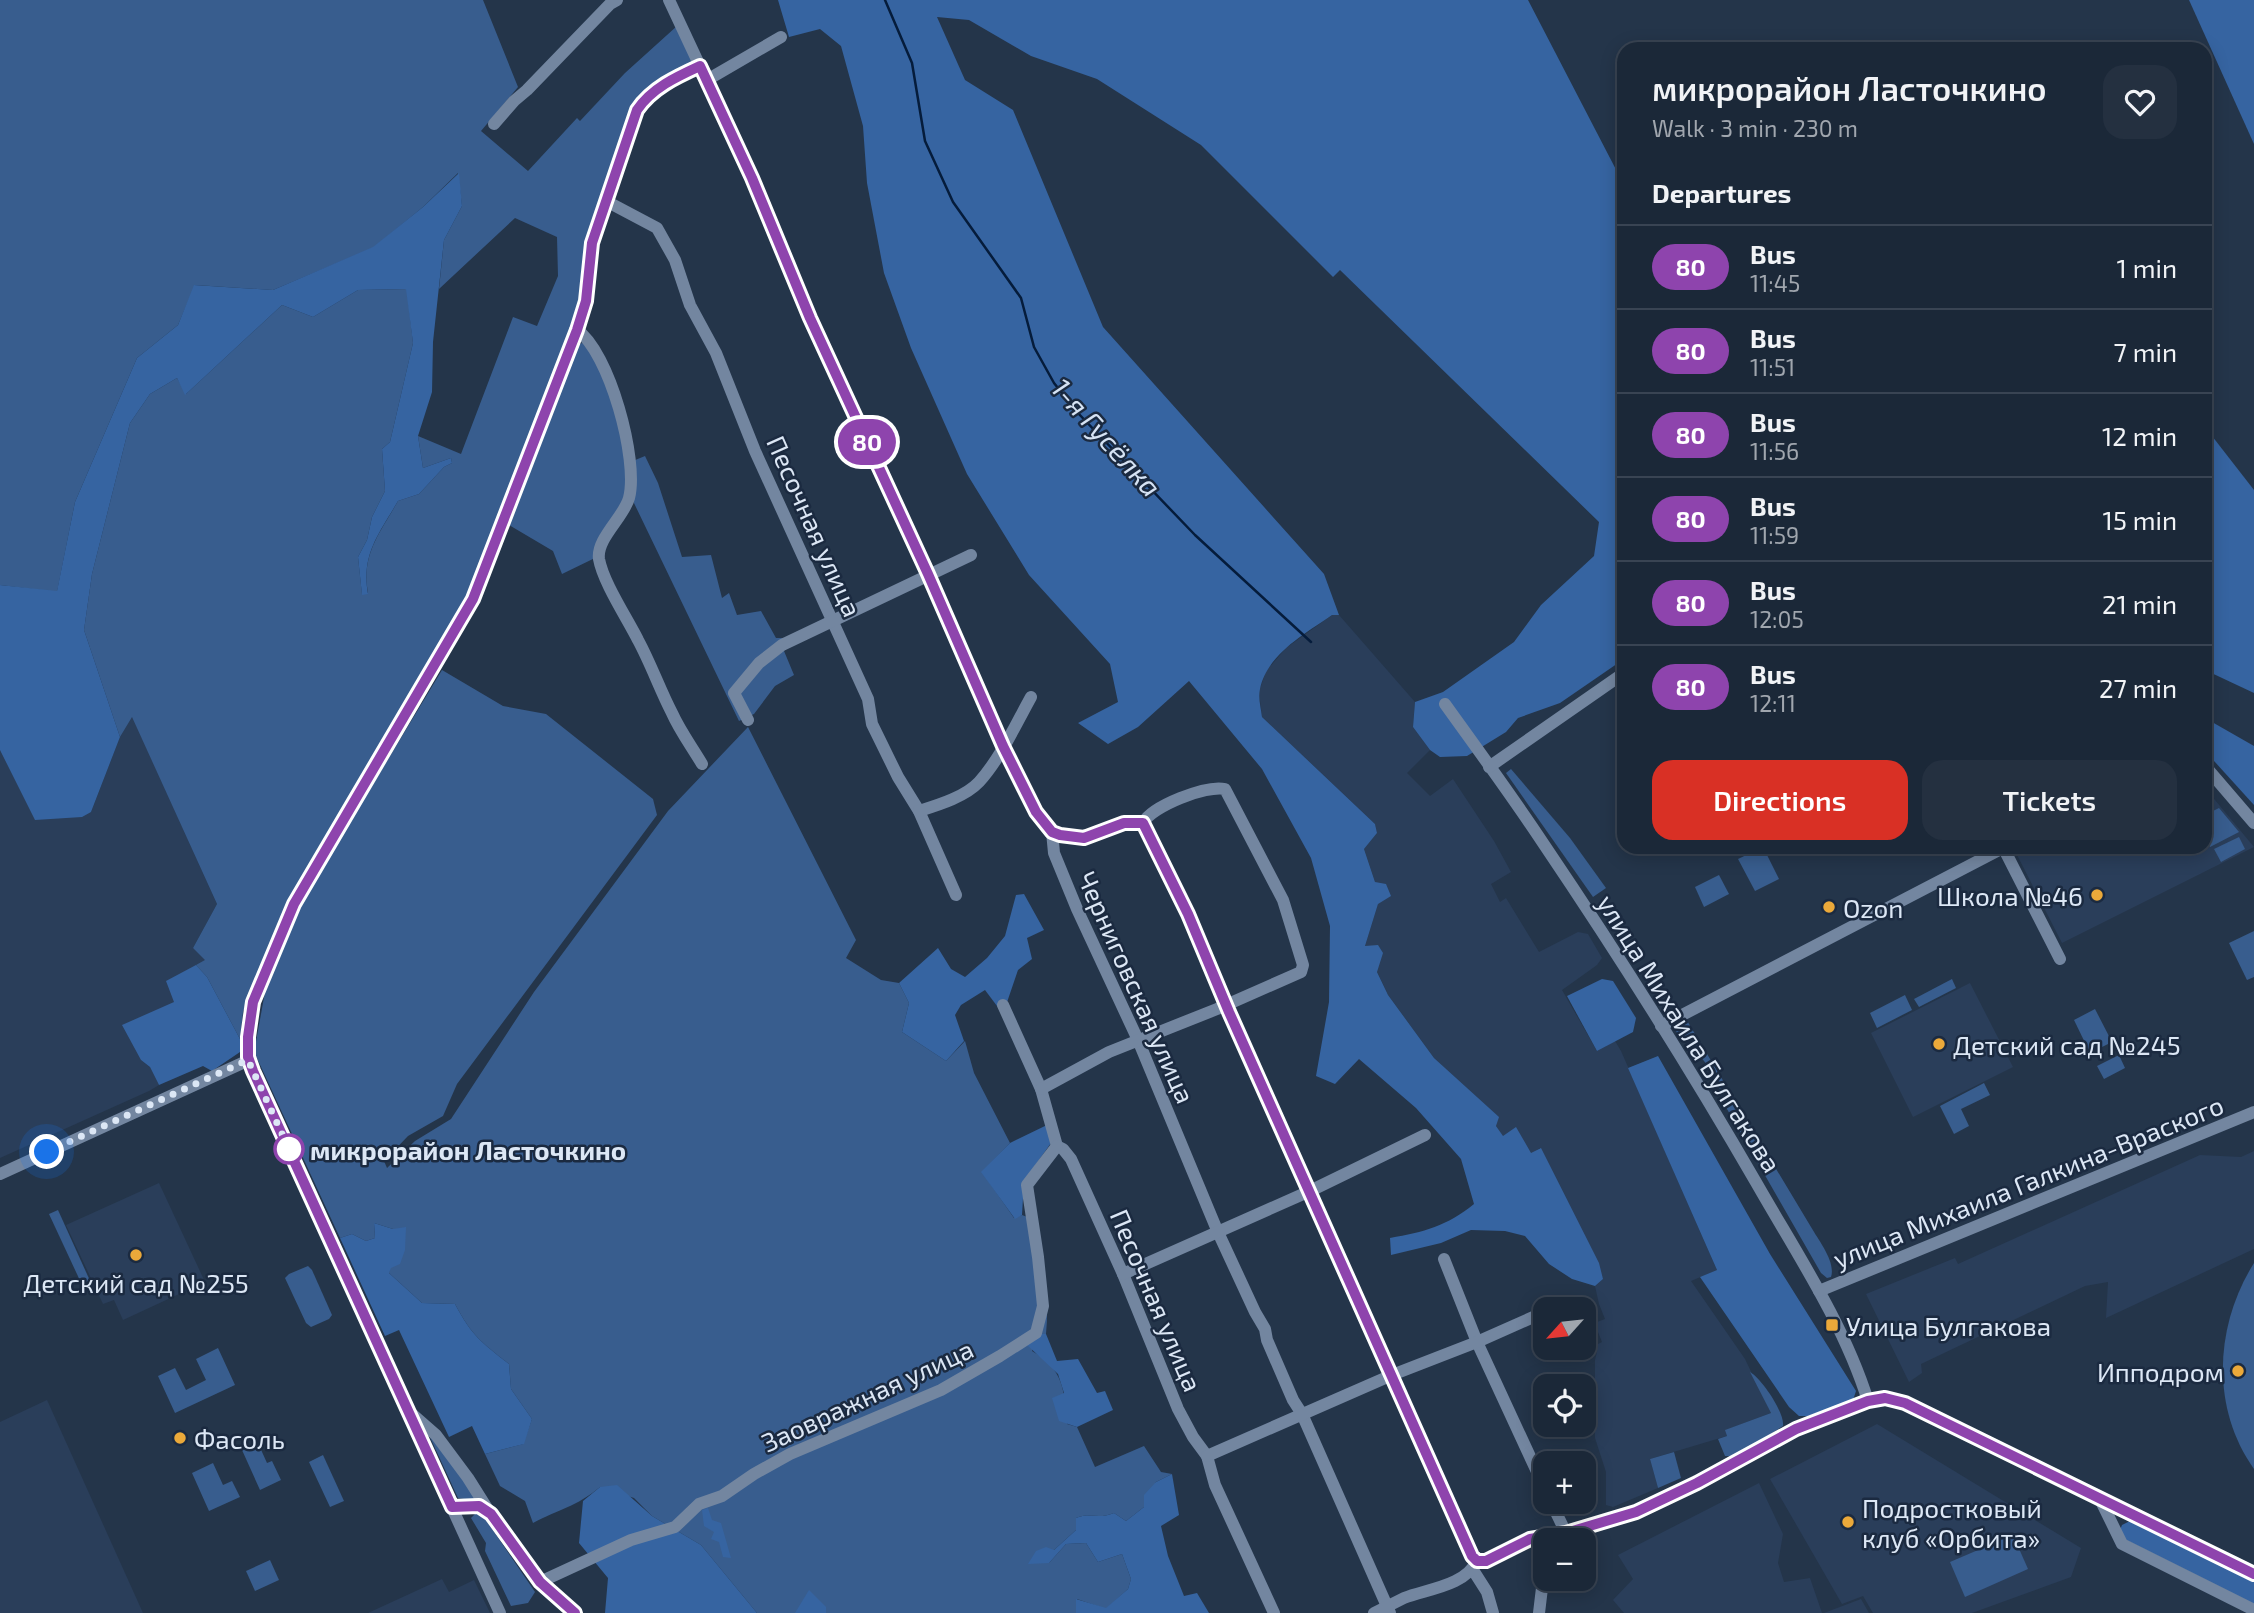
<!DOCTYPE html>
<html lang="en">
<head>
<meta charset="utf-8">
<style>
  :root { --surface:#1b2838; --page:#243040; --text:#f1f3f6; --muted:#a0a6ae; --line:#394453; --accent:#d93025 }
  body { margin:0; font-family:"Exo 2",sans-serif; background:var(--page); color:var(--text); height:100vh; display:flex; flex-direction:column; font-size:26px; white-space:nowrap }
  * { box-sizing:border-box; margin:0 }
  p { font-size:23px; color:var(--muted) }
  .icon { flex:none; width:38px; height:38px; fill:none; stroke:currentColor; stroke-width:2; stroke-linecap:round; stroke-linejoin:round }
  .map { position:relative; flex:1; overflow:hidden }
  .side { position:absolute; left:1617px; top:42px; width:595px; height:812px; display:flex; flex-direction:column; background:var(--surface); border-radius:21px; box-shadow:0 4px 18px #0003,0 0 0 2px var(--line) }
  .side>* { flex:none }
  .badge { padding:0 14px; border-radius:23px; font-size:24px; line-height:46px }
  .needle { width:46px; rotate:243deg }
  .fabs { position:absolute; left:1533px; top:1297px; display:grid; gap:14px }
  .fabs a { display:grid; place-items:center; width:63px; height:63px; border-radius:14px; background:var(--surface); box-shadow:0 4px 18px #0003,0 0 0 2px var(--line); font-size:35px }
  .you { position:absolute; width:35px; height:35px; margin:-18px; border:5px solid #fff; border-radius:50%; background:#1a73e8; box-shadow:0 0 0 10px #1a73e833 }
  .map>.badge { position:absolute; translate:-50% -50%; box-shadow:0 0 0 4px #fff }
  h2 { padding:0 35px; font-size:26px; line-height:63px }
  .round { display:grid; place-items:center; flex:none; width:74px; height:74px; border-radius:21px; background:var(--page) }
  .headline { display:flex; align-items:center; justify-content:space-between; height:119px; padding:0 35px }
  h1 { font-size:33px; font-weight:600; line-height:52px }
  .primary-button { display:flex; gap:14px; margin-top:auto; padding:14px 35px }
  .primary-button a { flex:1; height:80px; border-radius:21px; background:var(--accent); color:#fff; font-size:28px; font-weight:600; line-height:80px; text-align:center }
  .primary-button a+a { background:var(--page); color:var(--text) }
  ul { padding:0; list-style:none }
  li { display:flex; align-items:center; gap:21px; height:84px; padding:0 35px; border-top:2px solid var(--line) }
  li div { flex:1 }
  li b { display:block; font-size:26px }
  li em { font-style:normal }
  li .badge { min-width:77px; font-weight:700; text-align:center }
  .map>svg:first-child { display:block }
  .built { fill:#2a3e5a }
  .green { fill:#385d8e }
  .forest { fill:#3664a1 }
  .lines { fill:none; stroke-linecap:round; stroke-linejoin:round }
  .stream { stroke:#051c3b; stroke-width:2.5 }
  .minor { stroke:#7386a0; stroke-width:12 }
  .line-casing { stroke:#fff; stroke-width:16 }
  .line { stroke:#8e44ad; stroke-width:10 }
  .walk { stroke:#dce7f5; stroke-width:7; stroke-dasharray:0 12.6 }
  .poi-dot { fill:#eba93a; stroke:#1b2a40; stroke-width:2.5 }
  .stop-dot { fill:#fff; stroke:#8e44ad; stroke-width:3.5 }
  .labels { text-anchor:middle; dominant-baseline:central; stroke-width:5; stroke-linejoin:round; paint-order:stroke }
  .street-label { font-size:26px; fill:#dce7f5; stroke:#1b2a40 }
  .poi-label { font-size:26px; fill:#dce7f5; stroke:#1b2a40; text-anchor:start }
  .stop-label { font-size:26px; font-weight:bold; fill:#dce7f5; stroke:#1b2a40; text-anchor:start }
  .water-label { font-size:28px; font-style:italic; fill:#d6e3f4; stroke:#1b2a40 }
</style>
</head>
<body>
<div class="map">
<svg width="2254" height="1613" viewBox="0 0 2254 1613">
  <rect width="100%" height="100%" fill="#24354a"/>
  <g class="built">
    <path d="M1332 615H1339L1415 702 1413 727 1430 750 1407 773 1430 796 1453 779 1494 841 1511 872 1491 884 1500 902 1506 898 1539 952 1578 932 1588 934 1602 958 1597 965 1562 990 1597 1051 1615 1041 1621 1051 1717 1270 1691 1281 1745 1359 1771 1413 1726 1430 1727 1436 1650 1459 1658 1488 1613 1507 1606 1505V1472L1595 1438V1360L1597 1352 1596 1345 1602 1342 1596 1327 1597 1322 1605 1319 1599 1304 1595 1286 1603 1279 1540 1148 1531 1154 1503 1137 1496 1126 1498 1117 1434 1058 1388 995 1365 946 1378 904 1375 882 1364 849 1377 833 1375 824 1262 717 1259 692 1266 671 1286 648Z"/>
    <path d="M132 716 217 904 193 948 206 960 174 1002 141 1060 150 1067 159 1085 149 1091 0 1158V750L91 812 120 737Z"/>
    <path d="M2205 788 2254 847 2062 943 2013 847H2205Z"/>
    <path d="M1970 983 2013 1067 1913 1117 1871 1033Z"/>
    <path d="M2254 1151V1249L2106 1318 2108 1282 2085 1286 1921 1364 1922 1373 1909 1382 1866 1294 1955 1258 1958 1264 2200 1155 2241 1157Z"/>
    <path d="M159 1183 205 1282 123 1320 114 1300 103 1304 66 1225Z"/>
    <path d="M47 1400 143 1613H0V1422Z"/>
    <path d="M1877 1424 2081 1548 2071 1577 1972 1613H1873L1863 1596 1842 1604 1770 1479Z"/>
    <path d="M1759 1483 1783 1534 1778 1563 1784 1582 1810 1578 1822 1613H1624L1613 1600 1633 1579 1618 1555Z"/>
    <path d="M442 1579 449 1592 474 1580 490 1613H368Z"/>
    <path d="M1861 1599 1869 1613H1824Z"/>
  </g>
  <g class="green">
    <path d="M0 0H483L518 87 481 131 528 171 577 118 580 121 625 73 677 26 693 63 633 107 582 304 470 597 290 901 254 981 243 1012 240 1039 207 977 196 965 205 960 193 948 217 904 132 717 120 737 84 630 92 574 130 423 150 394 177 378 186 394 282 305 313 317 358 290 407 289 413 343 390 442 382 449 385 491 372 517 367 540 358 557 362 594 368 593C361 554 380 533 398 501L419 494 444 467 452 463 451 458 423 468 418 436 461 454 513 317 537 326 558 276 557 237 515 218 439 289 444 240 462 206 458 173 423 207 373 248 273 290 195 285 178 325 137 358 75 502 57 592 0 585Z"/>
    <path d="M582 343 587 345 613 397 628 463 645 456 658 483 682 557 711 555 722 598 729 593 737 615 761 611 776 638H786L784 651 794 675 775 686 754 714 739 721 633 501 597 557 562 574 553 551 509 525 578 345Z"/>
    <path d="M442 670 503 706 546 714 653 799 657 815 457 1084 443 1116 408 1136 384 1161 387 1168 415 1141 451 1119 534 992 668 811 748 727 856 940 846 958 881 980 899 983 909 1003 902 1032 946 1061 965 1041 974 1073 1010 1143 982 1172 1014 1218 1022 1215 1035 1220C1043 1258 1050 1295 1046 1334H1038L1032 1351C1064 1370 1064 1389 1067 1424L1077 1427 1095 1467 1144 1446 1161 1472 1172 1474 1156 1482 1144 1507 1126 1521 1114 1513C1097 1520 1091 1512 1076 1518V1530L1054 1550 1049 1563 1066 1544 1086 1543 1098 1562 1122 1554 1131 1579 1128 1589 1106 1609 1077 1599 1076 1613H757L701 1545 652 1516 634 1498 600 1487C576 1507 559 1509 533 1523L525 1501 500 1486 485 1454 523 1444 532 1419 511 1389 509 1364C481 1342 472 1336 455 1304L422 1303 389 1273 393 1229 374 1223 375 1238 366 1241 352 1234 340 1238 256 1056 255 1047 267 981 300 905Z"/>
    <path d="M1511 769 1570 838 1606 888 1593 897 1506 773Z"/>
    <path d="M2219 808 2239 832 2210 847 2205 837V815Z"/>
    <path d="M2239 837 2245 849 2221 862 2214 849Z"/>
    <path d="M1763 847 1779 879 1755 891 1738 859Z"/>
    <path d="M1719 875 1729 894 1704 907 1695 887Z"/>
    <path d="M2254 931V977L2247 980 2229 943Z"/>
    <path d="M1952 979 1956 988 1919 1007 1914 999Z"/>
    <path d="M1905 995 1912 1010 1877 1028 1870 1013Z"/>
    <path d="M2095 1009 2112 1042 2090 1053 2074 1020Z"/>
    <path d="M1686 1019 1811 1227C1819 1241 1836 1262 1831 1277L1827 1278 1821 1273 1723 1102C1719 1087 1714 1073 1704 1061 1697 1051 1689 1045 1683 1034L1677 1033 1675 1028 1676 1022Z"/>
    <path d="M2119 1055 2125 1068 2104 1079 2097 1066Z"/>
    <path d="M1984 1083 1990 1095 1961 1109 1969 1126 1954 1134 1940 1106Z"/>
    <path d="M58 1210 91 1283 83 1287 49 1214Z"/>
    <path d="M2254 1263V1469C2210 1407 2215 1325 2254 1263Z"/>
    <path d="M308 1266 312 1270 332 1315 329 1319 311 1327 306 1323 285 1278 289 1274Z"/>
    <path d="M218 1348 235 1385 175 1413 158 1376 175 1368 186 1390 206 1380 196 1359Z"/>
    <path d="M1750 1372C1762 1379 1785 1413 1783 1426L1736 1456H1725L1718 1439 1727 1436 1725 1430 1771 1413Z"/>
    <path d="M429 1435 477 1496 475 1501 458 1498Z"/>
    <path d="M258 1443 267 1463 272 1461 281 1480 260 1490 242 1450Z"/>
    <path d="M1674 1452 1681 1478 1658 1488 1650 1459Z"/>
    <path d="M323 1455 344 1501 330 1507 309 1462Z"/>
    <path d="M213 1463 223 1485 232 1481 240 1497 209 1511 192 1473Z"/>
    <path d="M479 1513 484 1517 535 1592 528 1603 511 1606 485 1551 486 1543 471 1518 475 1514Z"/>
    <path d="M2013 1535 2028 1569 1965 1597 1950 1562Z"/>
    <path d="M270 1560 279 1580 255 1591 246 1571Z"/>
  </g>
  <g class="forest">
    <path d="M778 0H1528L1624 185V659L1560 703 1518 718 1506 732 1467 756 1440 757 1430 750 1413 727 1415 702 1443 692 1514 642 1541 605 1594 556 1599 522 1340 270 1333 277 1201 145 1097 79 1031 56 969 20 937 17 965 80 1013 110 1103 327 1324 574 1339 615H1332C1305 634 1267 654 1260 689 1258 698 1261 708 1262 717L1375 824 1377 833 1364 849 1375 882 1386 884 1391 896 1378 904 1365 946 1378 945 1383 953 1377 972 1388 995 1434 1058 1499 1117 1496 1126 1503 1136 1516 1127 1531 1153 1541 1148 1599 1263 1603 1279 1595 1286 1572 1279 1549 1264 1525 1236 1505 1231 1471 1230 1441 1243 1391 1255 1390 1238C1424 1232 1447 1226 1474 1204L1461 1159 1416 1108 1359 1059 1335 1084 1316 1076 1329 1002 1330 926 1311 858 1262 769 1189 681 1138 727 1108 744 1078 723 1118 702 1110 664 1029 575 967 474 911 348 884 273 867 183 863 126 841 46 820 29 789 37Z"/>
    <path d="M2189 0H2254V144Z"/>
    <path d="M459 173 462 206 444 240 433 342 432 392 418 436 423 468 451 458 452 463 444 467 419 494 398 501C379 534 361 554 368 594L362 595 358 557 367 540 372 517 385 491 382 449 390 442 413 343 406 289 358 290 313 317 282 305 185 395 177 378 150 394 130 423 92 574 84 630 120 737 91 812 82 817 35 820 0 750V585L57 591 75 502 137 358 178 325 194 285 273 290 373 247 423 207Z"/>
    <path d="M2205 427 2254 490V693L2205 670Z"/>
    <path d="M2205 718 2254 746V805L2205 751Z"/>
    <path d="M1024 894 1044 930 1027 938 1032 959 1018 970 1003 1014 985 990 961 1005 955 1015 964 1041 946 1061 902 1032 909 1003 899 983 938 948 951 969 965 977 987 958 1005 936 1016 895Z"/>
    <path d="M196 965 207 977 240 1039V1052L212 1071 203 1066 159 1085 150 1067 141 1060 122 1025 174 1002 166 981Z"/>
    <path d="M1602 979 1613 981 1636 1018 1633 1032 1597 1051 1567 996Z"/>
    <path d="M1658 1056 1770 1254 1856 1391 1853 1400 1808 1416H1799L1789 1407 1700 1277 1717 1270 1628 1068Z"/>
    <path d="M1047 1125 1051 1143 1024 1181 1022 1215 1015 1219 981 1172 1010 1143Z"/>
    <path d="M374 1223 393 1229 406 1227 405 1250 400 1264 391 1268 389 1273 422 1303 455 1304C472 1336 481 1342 509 1364L511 1389 532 1419 524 1444 485 1454 472 1426 449 1437 399 1330 385 1336 340 1238 352 1234 366 1241 375 1238Z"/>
    <path d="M1038 1334H1046L1057 1361 1078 1359 1097 1393 1105 1391 1113 1410 1077 1427 1059 1421 1052 1398 1064 1393 1058 1374 1026 1344Z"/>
    <path d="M1172 1474 1179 1515 1161 1526 1168 1556 1184 1596 1197 1593 1209 1613H1076V1599L1106 1608 1128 1589 1131 1579 1122 1554 1098 1562 1086 1543 1066 1544 1049 1563 1028 1564 1036 1551 1046 1547 1054 1550 1076 1530V1518C1091 1512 1097 1520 1114 1513L1126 1521 1144 1507V1495L1156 1482Z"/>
    <path d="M617 1485 652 1516 701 1545 757 1613H605L608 1578 579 1543 583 1501 600 1487Z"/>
    <path d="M708 1508 712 1520 721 1523 731 1558 723 1557 719 1542 711 1539 714 1532 704 1526 702 1510Z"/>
    <path d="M2130 1521 2254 1582V1604L2124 1539 2120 1530 2122 1525Z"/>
    <path d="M809 1590 826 1607V1613H795Z"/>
  </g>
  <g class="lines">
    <path class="stream" d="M885 0 912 63 925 141 953 202 1021 298 1034 347 1054 383 1076 411 1195 535 1311 642"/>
    <g class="minor">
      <path d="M669 0 735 141 810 318 928 574 1003 746 1036 812 1052 832 1060 835 1084 838 1124 823H1143"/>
      <path d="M707 80 781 37"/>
      <path d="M494 124 514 101 527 90 610 4 617 0"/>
      <path d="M606 201 657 228 675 260 690 305 716 353 755 451 868 699 872 724 898 777 919 811 956 895"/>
      <path d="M577 330C609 351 639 460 629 498 624 517 596 539 599 559 603 582 627 618 638 640 651 664 660 690 672 713 680 731 692 747 702 764"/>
      <path d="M1445 704C1478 750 1512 796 1543 843 1618 954 1690 1068 1757 1184 1797 1254 1844 1324 1868 1401"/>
      <path d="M748 720 734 693 759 663 782 645 971 555"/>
      <path d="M2205 766 2254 823"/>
      <path d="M1489 767 1624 673"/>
      <path d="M919 811C938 805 965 797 979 782 1000 759 1016 724 1031 697"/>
      <path d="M1143 823 1188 914 1229 1012 1473 1556 1477 1561"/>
      <path d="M1052 832 1054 853 1077 909 1138 1040 1217 1230 1255 1312 1265 1329 1267 1340 1293 1400 1302 1414 1390 1613"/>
      <path d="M2003 847 2060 959"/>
      <path d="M1003 1005 1041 1089 1057 1146 1063 1149 1071 1159 1123 1274 1178 1409 1193 1437 1207 1456 1215 1485 1274 1613"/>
      <path d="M1661 1026 2003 848"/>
      <path d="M1041 1089 1109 1052 1217 1009 1301 972 1303 965 1283 900 1225 789C1206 785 1152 806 1143 823"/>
      <path d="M0 1174 249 1060"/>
      <path d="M1444 1259 1477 1342 1545 1489"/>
      <path d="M1123 1274 1310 1191 1425 1135"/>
      <path d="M1819 1291 2254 1112"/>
      <path d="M412 1414 436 1435 468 1478 502 1532 540 1582 575 1613"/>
      <path d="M1207 1456 1392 1375 1477 1342 1540 1314"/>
      <path d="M2099 1497 2122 1544 2254 1610"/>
      <path d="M1551 1502 1566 1533 1562 1539"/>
      <path d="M452 1507 479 1506 488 1512"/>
      <path d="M1477 1561H1486L1530 1539 1566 1533 1636 1512 1697 1483 1796 1429 1868 1401 1885 1398 1905 1403 2254 1574"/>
      <path d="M1473 1570 1487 1592 1493 1613"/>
      <path d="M540 1582 631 1540 675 1527 699 1504 722 1496 754 1474 790 1454 941 1390 1000 1356 1036 1333 1043 1306 1038 1257 1027 1185 1057 1146"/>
      <path d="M500 1613 253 1071 248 1057V1037L253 1002 275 948 294 904 473 599 577 330 586 301 592 243 637 110C652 88 676 77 700 66"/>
      <path d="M1374 1613C1384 1608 1394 1603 1404 1598 1427 1589 1465 1586 1477 1561"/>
      <path d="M1539 1613 1545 1563"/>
    </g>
  </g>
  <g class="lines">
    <defs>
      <path id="line" d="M575 1613 540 1582 491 1514 479 1506 452 1507 253 1071 248 1057V1037L253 1002 294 904 473 599 577 330 586 301 592 243 637 110C652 88 676 77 700 66L752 178 810 318 928 574 1003 746 1036 812 1052 832 1060 835 1084 838 1124 823H1143L1188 914 1229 1012 1472 1556 1477 1561H1486L1530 1539 1566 1533 1636 1512 1697 1483 1796 1429 1868 1401 1885 1398 1905 1403 2254 1574"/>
    </defs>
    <use href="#line" class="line-casing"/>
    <use href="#line" class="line"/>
    <path class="walk" d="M47 1152 248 1060 289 1149"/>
  </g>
  <g class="poi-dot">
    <circle cx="2097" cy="895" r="7"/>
    <circle cx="1829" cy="907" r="7"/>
    <circle cx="1939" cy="1044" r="7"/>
    <circle cx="136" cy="1255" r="7"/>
    <rect x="1825" y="1318" width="14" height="14" rx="3.5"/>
    <circle cx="2238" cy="1371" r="7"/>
    <circle cx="180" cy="1438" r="7"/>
    <circle cx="1848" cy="1522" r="7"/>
  </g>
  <circle class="stop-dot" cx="289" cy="1149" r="14"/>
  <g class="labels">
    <g class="street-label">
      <text transform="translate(815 526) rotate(66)">Песочная улица</text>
      <text transform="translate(1137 987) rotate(66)">Черниговская улица</text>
      <text transform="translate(1690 1033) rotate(58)">улица Михаила Булгакова</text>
      <text transform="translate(2028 1181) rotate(-22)">улица Михаила Галкина-Враского</text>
      <text transform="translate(1157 1300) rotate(67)">Песочная улица</text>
      <text transform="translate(867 1395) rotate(-25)">Заовражная улица</text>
    </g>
    <g class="poi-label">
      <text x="2083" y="895" text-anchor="end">Школа №46</text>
      <text x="1843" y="907">Ozon</text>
      <text x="1953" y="1044">Детский сад №245</text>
      <text x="136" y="1282" text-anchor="middle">Детский сад №255</text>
      <text x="1846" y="1325">Улица Булгакова</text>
      <text x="2224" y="1371" text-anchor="end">Ипподром</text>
      <text x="194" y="1438">Фасоль</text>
      <text x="1862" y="1507">Подростковый<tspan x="1862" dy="30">клуб «Орбита»</tspan></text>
    </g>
    <g class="stop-label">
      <text x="310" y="1149">микрорайон Ласточкино</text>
    </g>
    <g class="water-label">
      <text transform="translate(1107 437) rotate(48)">1-я Гусёлка</text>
    </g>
  </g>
</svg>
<div class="fabs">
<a><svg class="needle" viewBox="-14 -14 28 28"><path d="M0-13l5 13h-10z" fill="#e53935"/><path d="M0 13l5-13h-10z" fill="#a0a6ae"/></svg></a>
<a><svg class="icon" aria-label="locate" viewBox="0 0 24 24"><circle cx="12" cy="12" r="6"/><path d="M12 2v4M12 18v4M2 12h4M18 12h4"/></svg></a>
<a>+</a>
<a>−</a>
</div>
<div class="you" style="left:47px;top:1152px"></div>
<b class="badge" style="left:867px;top:442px;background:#8e44ad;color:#fff">80</b>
<section class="side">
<div class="headline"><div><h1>микрорайон Ласточкино</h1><p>Walk · 3 min · 230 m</p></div><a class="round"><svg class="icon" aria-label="heart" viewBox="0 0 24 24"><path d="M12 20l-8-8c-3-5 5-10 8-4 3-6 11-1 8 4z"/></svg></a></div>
<h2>Departures</h2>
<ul>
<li><span class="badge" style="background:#8e44ad;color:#fff">80</span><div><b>Bus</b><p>11:45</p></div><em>1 min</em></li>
<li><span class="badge" style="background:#8e44ad;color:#fff">80</span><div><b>Bus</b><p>11:51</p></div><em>7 min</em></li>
<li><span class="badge" style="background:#8e44ad;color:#fff">80</span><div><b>Bus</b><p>11:56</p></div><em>12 min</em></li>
<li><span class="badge" style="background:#8e44ad;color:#fff">80</span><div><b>Bus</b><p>11:59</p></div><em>15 min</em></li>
<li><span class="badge" style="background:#8e44ad;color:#fff">80</span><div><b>Bus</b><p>12:05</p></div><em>21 min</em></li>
<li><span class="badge" style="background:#8e44ad;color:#fff">80</span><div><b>Bus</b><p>12:11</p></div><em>27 min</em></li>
</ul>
<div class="primary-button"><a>Directions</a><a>Tickets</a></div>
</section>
</div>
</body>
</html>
